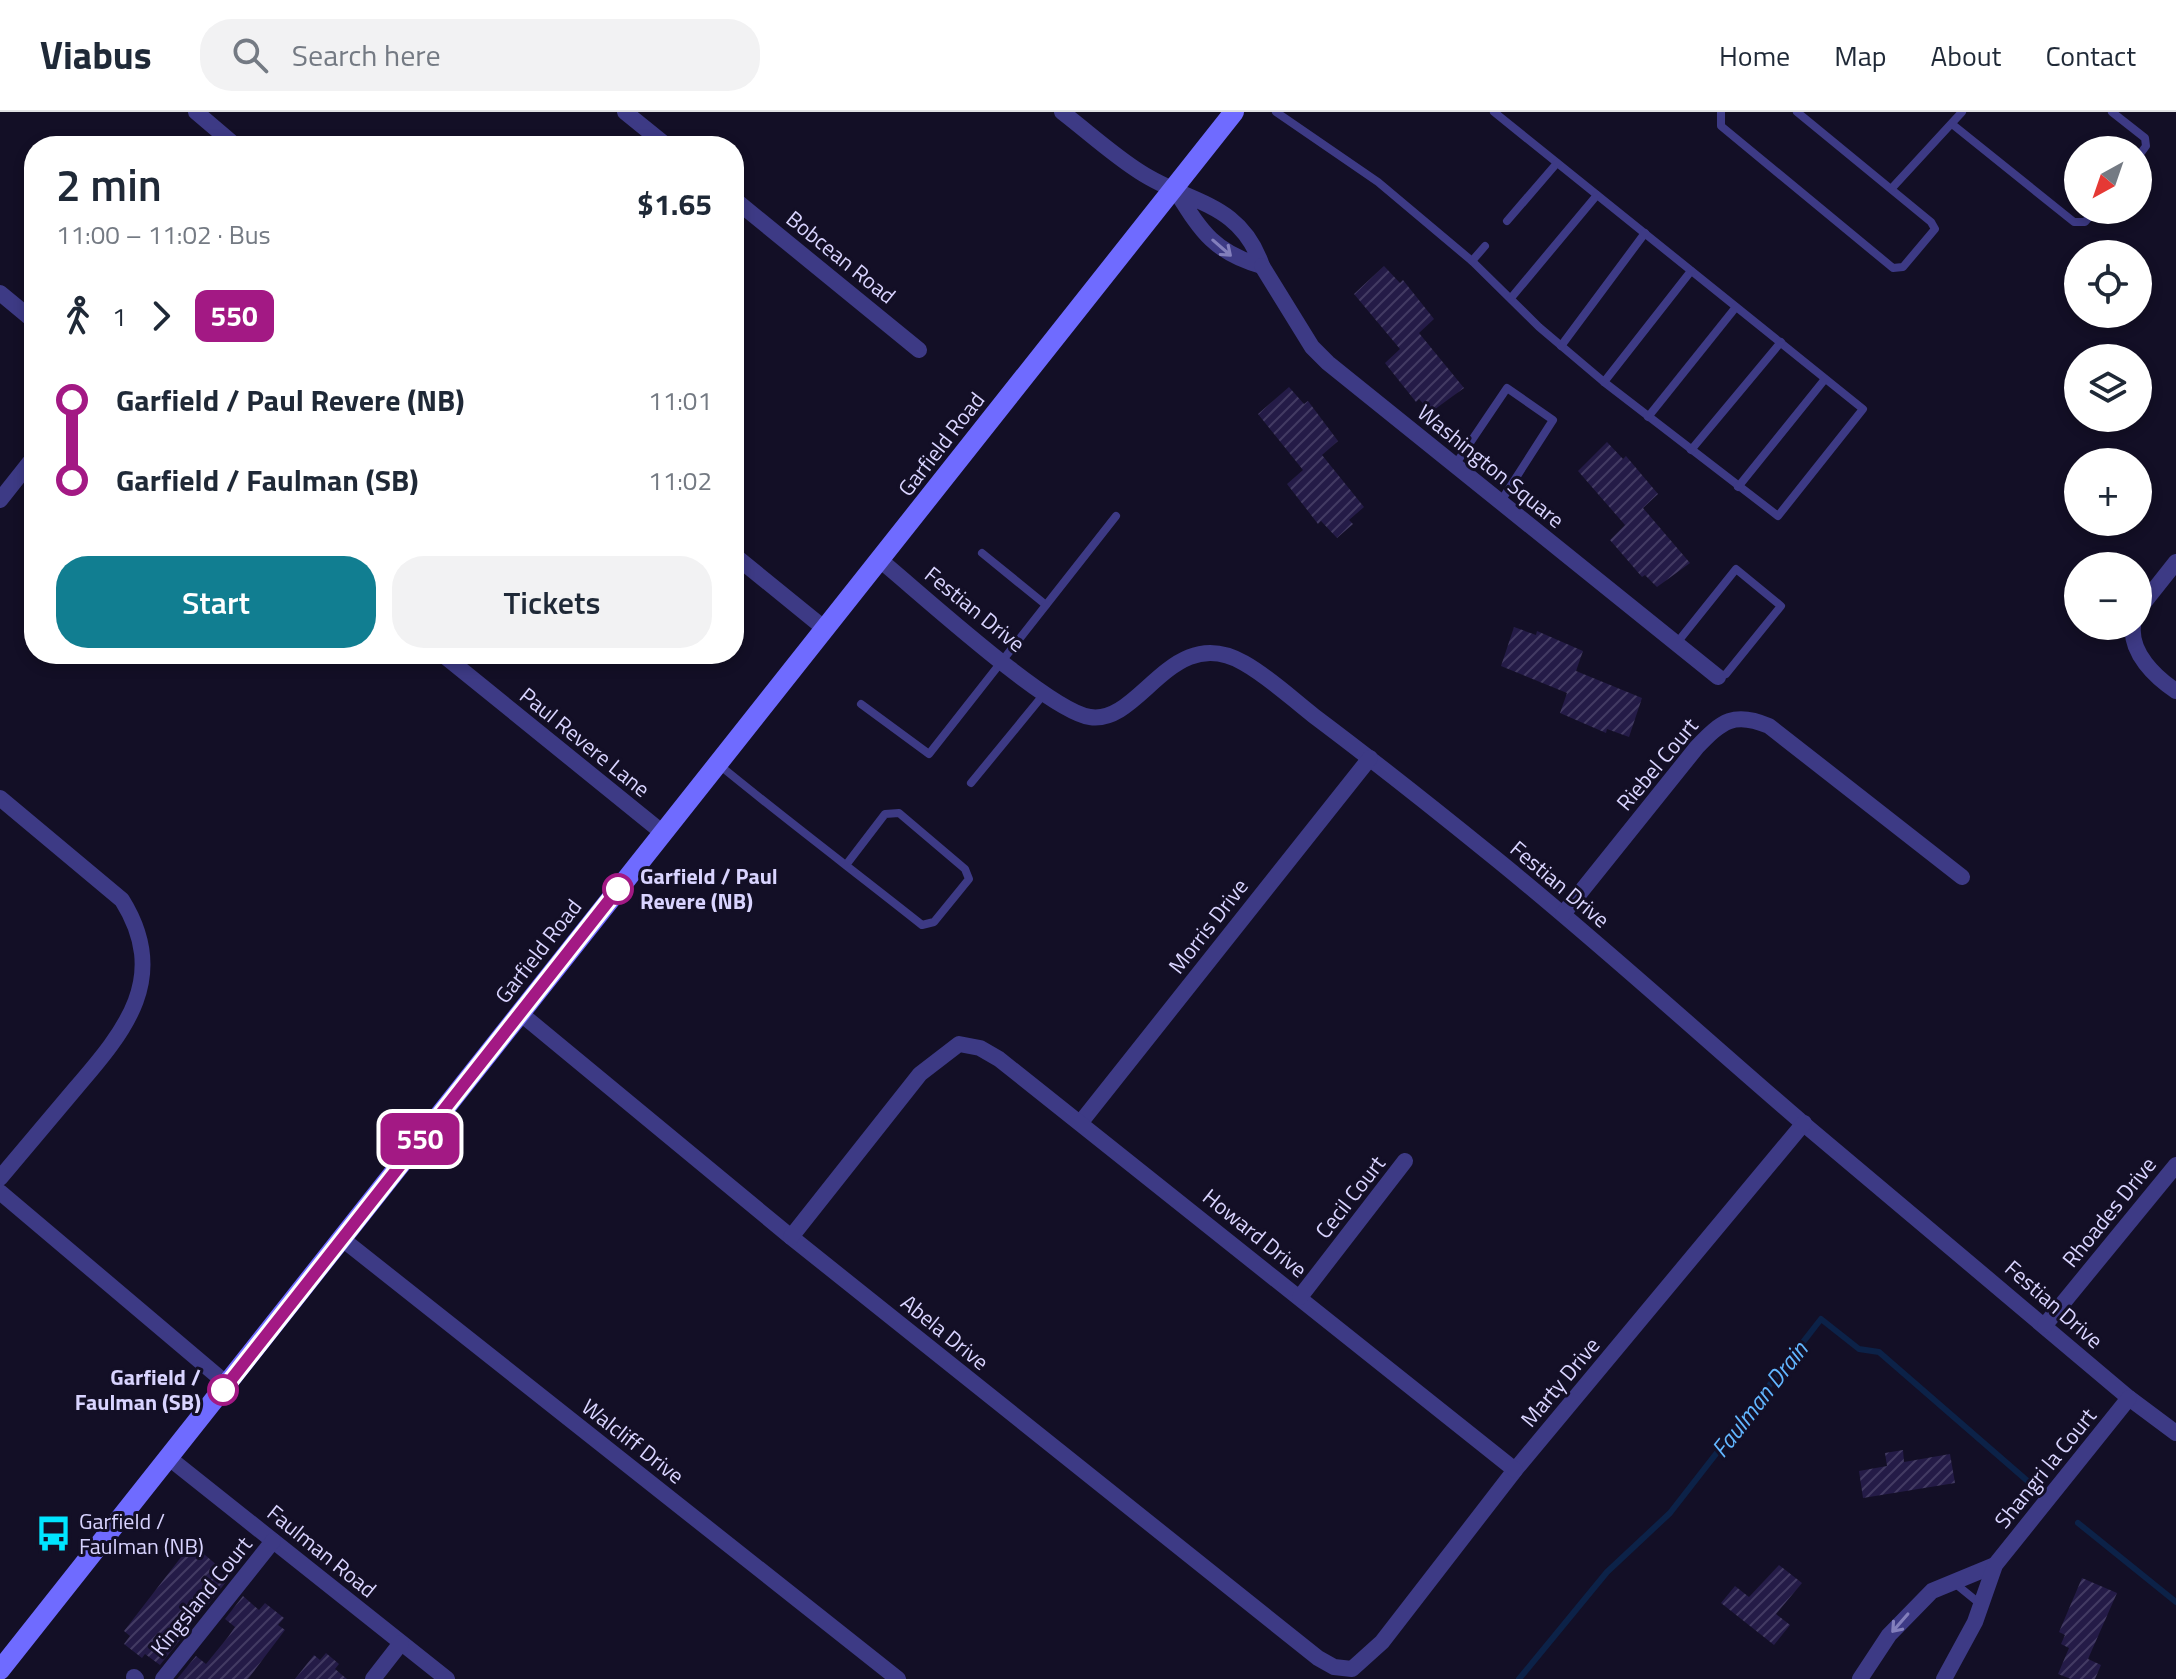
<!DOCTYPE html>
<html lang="en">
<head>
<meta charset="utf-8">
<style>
  :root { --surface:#fff; --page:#f2f2f3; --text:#1f2937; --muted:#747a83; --line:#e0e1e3; --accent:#117e91 }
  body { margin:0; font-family:"Titillium Web",sans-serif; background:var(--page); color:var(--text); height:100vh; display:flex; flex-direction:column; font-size:30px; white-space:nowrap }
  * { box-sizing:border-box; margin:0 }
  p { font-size:26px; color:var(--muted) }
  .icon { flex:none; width:44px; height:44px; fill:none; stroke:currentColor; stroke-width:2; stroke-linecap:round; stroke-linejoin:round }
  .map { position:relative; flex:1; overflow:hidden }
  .details { position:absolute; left:24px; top:24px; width:720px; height:528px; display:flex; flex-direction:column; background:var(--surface); border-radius:32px; box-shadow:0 4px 12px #0003 }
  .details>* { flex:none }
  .badge { padding:0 16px; border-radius:12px; font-size:28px; line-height:52px }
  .needle { width:52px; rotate:220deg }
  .tools { position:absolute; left:2064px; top:24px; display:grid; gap:16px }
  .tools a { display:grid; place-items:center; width:88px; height:88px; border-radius:50%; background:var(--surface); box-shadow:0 4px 12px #0003; font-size:40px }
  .map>.badge { position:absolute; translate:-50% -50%; box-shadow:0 0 0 4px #fff }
  .legs { display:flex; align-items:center; gap:12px; height:88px; padding:0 32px; font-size:26px }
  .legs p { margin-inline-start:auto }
  .overview { display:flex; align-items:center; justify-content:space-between; height:136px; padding:0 32px }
  h1 { font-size:44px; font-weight:600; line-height:60px }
  .primary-button { display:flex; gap:16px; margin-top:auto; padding:16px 32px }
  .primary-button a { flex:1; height:92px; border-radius:32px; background:var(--accent); color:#fff; font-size:32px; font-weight:600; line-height:92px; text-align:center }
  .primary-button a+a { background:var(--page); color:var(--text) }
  ul { padding:0 32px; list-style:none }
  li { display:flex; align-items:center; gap:28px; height:80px; font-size:30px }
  li i { display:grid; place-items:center; width:12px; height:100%; margin:0 10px; background:currentColor }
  li i::after { content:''; width:20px; height:20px; margin:-10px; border:6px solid; border-radius:50%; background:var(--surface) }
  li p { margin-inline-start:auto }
  li:first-child i { background:linear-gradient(#0000 50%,currentColor 0) }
  li:last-child i { background:linear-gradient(currentColor 50%,#0000 0) }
  header { display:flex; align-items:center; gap:48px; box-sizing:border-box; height:112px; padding:0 40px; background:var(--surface); border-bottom:2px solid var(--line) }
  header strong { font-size:38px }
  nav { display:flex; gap:44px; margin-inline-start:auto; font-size:28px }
  .search { width:560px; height:72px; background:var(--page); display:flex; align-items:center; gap:20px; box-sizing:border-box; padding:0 28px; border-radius:32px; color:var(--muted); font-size:30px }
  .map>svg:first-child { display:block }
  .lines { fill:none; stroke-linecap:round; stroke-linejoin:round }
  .stream { stroke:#0c2248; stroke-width:6 }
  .building { fill:url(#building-hatch) }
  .service { stroke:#3d3a85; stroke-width:8 }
  .minor { stroke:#3d3a85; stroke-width:16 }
  .secondary { stroke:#6f6bff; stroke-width:20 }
  .oneway { stroke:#837fbc }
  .line-1-casing { stroke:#fff; stroke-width:18 }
  .line-1 { stroke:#a31984; stroke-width:12 }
  .stop-1-dot { fill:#fff; stroke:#a31984; stroke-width:4 }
  .labels { text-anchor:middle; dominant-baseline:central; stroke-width:6; stroke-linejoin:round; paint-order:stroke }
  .street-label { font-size:22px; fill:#d9d4ff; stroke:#130f26 }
  .stop-label { font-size:22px; font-weight:bold; fill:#d9d4ff; stroke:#130f26; text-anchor:start }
  .poi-label { font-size:22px; fill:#d9d4ff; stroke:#130f26; text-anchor:start }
  .water-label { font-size:24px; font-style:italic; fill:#62b6ff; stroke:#130f26 }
</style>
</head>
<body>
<header>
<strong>Viabus</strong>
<div class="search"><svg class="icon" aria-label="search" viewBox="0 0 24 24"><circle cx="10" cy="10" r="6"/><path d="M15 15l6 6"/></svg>Search here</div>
<nav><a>Home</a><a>Map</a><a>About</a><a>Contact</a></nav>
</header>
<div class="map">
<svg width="2176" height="1567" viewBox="0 0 2176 1567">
  <defs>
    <pattern id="building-hatch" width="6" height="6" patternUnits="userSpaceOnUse" patternTransform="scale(2)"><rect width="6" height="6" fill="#241b47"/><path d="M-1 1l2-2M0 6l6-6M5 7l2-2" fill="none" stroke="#433b63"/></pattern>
  </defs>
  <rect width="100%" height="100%" fill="#130f26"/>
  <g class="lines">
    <g class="stream">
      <path d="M2078 1411 2176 1490"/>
      <path d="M1519 1567 1607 1460 1670 1401 1821 1207 1859 1237 1879 1240 2031 1372"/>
    </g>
  </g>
  <g class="building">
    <path d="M1384 154 1400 171 1403 168 1434 207 1419 221 1464 276 1431 300 1419 287 1416 290 1385 251 1400 237 1354 182Z"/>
    <path d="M1289 275 1304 292 1308 289 1338 329 1322 343 1364 395 1349 408 1353 412 1337 426 1321 409 1318 412 1287 372 1303 358 1258 302Z"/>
    <path d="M1607 330 1623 347 1626 344 1658 382 1643 396 1690 451 1657 475 1645 463 1642 465 1610 428 1625 413 1578 359Z"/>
    <path d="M1514 515 1536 523 1537 519 1583 539 1576 559 1642 586 1629 625 1607 617 1606 621 1560 601 1567 581 1501 554Z"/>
    <path d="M1903 1338 1904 1350 1950 1342 1955 1371 1863 1386 1859 1359 1887 1354 1885 1341Z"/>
    <path d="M198 1437 218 1454 213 1460 226 1470 207 1494 199 1488 192 1495 171 1521 180 1528 160 1553 145 1542 142 1546 124 1532 130 1524 124 1519 185 1440 192 1445Z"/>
    <path d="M1779 1453 1802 1471 1776 1502 1790 1513 1774 1533 1721 1491 1735 1474 1749 1485Z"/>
    <path d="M2082 1466 2117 1481 2088 1547 2101 1553 2095 1567H2071L2058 1562 2069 1536 2061 1532 2065 1523 2059 1520Z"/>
    <path d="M243 1484 259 1498 265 1491 284 1506 278 1513 285 1518 248 1567H177L196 1544 206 1552 228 1525 235 1515 225 1507Z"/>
    <path d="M326 1541 339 1552 335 1557 347 1567H295L314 1543 320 1548Z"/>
  </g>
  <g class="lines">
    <g class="service">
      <path d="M1276 0 1378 70 1472 149 1539 215 1604 270 1778 404 1863 297 1494 0"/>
      <path d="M1721 0V14L1893 156 1903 155 1935 117 1931 110 1797 0"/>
      <path d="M2112 0 2145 26 2146 34 2138 45"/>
      <path d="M1952 12 2074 110H2085L2095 98"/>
      <path d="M1892 76 1962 0"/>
      <path d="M1507 109 1557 51"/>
      <path d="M1472 149 1485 134"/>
      <path d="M1511 186 1597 83"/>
      <path d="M1561 234 1645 121"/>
      <path d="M1604 270 1691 159"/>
      <path d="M1648 305 1736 195"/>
      <path d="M1691 338 1781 230"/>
      <path d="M1455 353 1507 276 1553 308 1501 389"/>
      <path d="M1738 375 1825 267"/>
      <path d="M982 441 1046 493"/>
      <path d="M1676 532 1736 457 1781 494 1726 562 1719 565"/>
      <path d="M861 592 929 642 1116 404"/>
      <path d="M718 652C785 707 854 759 922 813L934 810 969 767 965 757 899 701 885 702 846 753"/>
      <path d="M971 671 1044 582"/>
      <path d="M1952 1469 1979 1491"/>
    </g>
    <g class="minor">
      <path d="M196 0 236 34"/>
      <path d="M625 0 667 34"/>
      <path d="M1062 0C1088 20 1113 43 1140 60 1189 92 1240 89 1262 154 1212 140 1200 117 1174 76"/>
      <path d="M734 87 919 238"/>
      <path d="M1262 154 1312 235 1328 251 1718 565"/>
      <path d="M0 181 34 209"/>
      <path d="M0 388 34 345"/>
      <path d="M734 443 825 517"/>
      <path d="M880 448C919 480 1050 600 1090 605 1141 613 1171 509 1244 551 1269 565 1291 586 1314 604 1374 649 1432 695 1490 742 1598 829 1700 923 1805 1013 1913 1104 2021 1194 2129 1286L2176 1321"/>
      <path d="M2138 498 2176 450"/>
      <path d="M2133 514C2130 541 2155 565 2176 579"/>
      <path d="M442 542 663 721"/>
      <path d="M0 686 122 788C170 865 126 918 75 977 50 1007 25 1036 0 1066"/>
      <path d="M1563 802 1697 635C1722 609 1734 599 1769 614L1962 765"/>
      <path d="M520 901 791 1125 1318 1546 1334 1555 1352 1557 1382 1530 1515 1358 1804 1011"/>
      <path d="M1081 1010 1370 646"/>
      <path d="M0 1080 227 1272"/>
      <path d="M791 1125 920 962 959 932 980 936 999 947 1515 1358"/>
      <path d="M341 1126 898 1567"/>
      <path d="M1300 1185 1405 1049"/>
      <path d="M2045 1213 2176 1053"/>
      <path d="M169 1346 447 1567"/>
      <path d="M134 1565 136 1567"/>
      <path d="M163 1567 273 1429"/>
      <path d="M373 1567 401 1531"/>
      <path d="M1860 1567 1889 1523 1932 1479 1995 1453"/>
      <path d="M1944 1567 1975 1510 1995 1453 2129 1286"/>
    </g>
    <path class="secondary" d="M0 1558 1234 0"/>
  </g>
  <defs><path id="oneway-shaft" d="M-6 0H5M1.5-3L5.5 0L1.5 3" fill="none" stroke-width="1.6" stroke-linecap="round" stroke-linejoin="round" transform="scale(2)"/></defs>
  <g class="oneway">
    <use href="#oneway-shaft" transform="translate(1222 136) rotate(41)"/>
    <use href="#oneway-shaft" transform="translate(1900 1511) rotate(131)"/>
  </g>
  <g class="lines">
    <defs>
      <path id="line-1" d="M223 1278 618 777"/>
    </defs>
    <use href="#line-1" class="line-1-casing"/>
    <use href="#line-1" class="line-1"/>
  </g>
  <defs>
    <symbol id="bus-bare" viewBox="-9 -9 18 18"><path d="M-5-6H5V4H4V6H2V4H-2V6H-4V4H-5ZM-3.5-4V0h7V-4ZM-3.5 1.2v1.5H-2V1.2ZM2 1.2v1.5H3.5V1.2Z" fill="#00e5ff" stroke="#130f26" stroke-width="2.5" paint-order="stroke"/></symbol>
  </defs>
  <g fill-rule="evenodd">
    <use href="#bus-bare" x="28" y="1396" width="51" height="51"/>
  </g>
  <g class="stop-1-dot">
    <circle cx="618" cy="777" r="14"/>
    <circle cx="223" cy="1278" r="14"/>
  </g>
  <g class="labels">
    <g class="street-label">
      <text transform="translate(841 145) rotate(39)">Bobcean Road</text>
      <text transform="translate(941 332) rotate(-52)">Garfield Road</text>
      <text transform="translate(1491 354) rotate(39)">Washington Square</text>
      <text transform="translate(975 497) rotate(39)">Festian Drive</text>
      <text transform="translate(585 630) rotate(39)">Paul Revere Lane</text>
      <text transform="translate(1657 652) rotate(-50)">Riebel Court</text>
      <text transform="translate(1560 772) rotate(40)">Festian Drive</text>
      <text transform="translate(1208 814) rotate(-52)">Morris Drive</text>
      <text transform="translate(538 839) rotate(-52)">Garfield Road</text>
      <text transform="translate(1350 1085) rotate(-52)">Cecil Court</text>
      <text transform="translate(2109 1100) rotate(-51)">Rhoades Drive</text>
      <text transform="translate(1255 1121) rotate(39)">Howard Drive</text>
      <text transform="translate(2054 1192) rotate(41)">Festian Drive</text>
      <text transform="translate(945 1220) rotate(39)">Abela Drive</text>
      <text transform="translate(1560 1270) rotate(-50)">Marty Drive</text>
      <text transform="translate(633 1329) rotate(38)">Walcliff Drive</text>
      <text transform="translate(2045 1356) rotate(-51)">Shangri la Court</text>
      <text transform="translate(322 1439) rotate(39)">Faulman Road</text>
      <text transform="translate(201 1484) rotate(-51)">Kingsland Court</text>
    </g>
    <g class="stop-label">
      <text x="640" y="764">Garfield / Paul<tspan x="640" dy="25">Revere (NB)</tspan></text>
      <text x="201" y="1265" text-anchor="end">Garfield /<tspan x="201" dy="25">Faulman (SB)</tspan></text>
    </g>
    <g class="poi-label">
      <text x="79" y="1409">Garfield /<tspan x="79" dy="25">Faulman (NB)</tspan></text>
    </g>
    <g class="water-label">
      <text transform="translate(1759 1287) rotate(-52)">Faulman Drain</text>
    </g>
  </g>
</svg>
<div class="tools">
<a><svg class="needle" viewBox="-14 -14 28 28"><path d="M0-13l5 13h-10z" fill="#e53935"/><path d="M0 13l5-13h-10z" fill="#747a83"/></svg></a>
<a><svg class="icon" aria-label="locate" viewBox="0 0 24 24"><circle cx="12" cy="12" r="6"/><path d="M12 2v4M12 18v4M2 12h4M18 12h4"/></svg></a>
<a><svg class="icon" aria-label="layers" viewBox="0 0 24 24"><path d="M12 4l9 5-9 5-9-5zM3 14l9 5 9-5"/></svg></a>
<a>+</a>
<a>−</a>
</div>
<b class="badge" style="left:420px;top:1027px;background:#a31984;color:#fff">550</b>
<section class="details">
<div class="overview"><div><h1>2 min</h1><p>11:00 – 11:02 · Bus</p></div><b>$1.65</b></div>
<div class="legs"><svg class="icon" aria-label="walk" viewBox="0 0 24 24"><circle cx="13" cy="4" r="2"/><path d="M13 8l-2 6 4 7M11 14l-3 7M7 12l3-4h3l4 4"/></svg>1<svg class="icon" aria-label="forward" viewBox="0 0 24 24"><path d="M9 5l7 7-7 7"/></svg><b class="badge" style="background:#a31984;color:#fff">550</b></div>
<ul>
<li><i style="color:#a31984"></i><b>Garfield / Paul Revere (NB)</b><p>11:01</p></li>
<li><i style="color:#a31984"></i><b>Garfield / Faulman (SB)</b><p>11:02</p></li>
</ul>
<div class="primary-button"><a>Start</a><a>Tickets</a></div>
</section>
</div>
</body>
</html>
